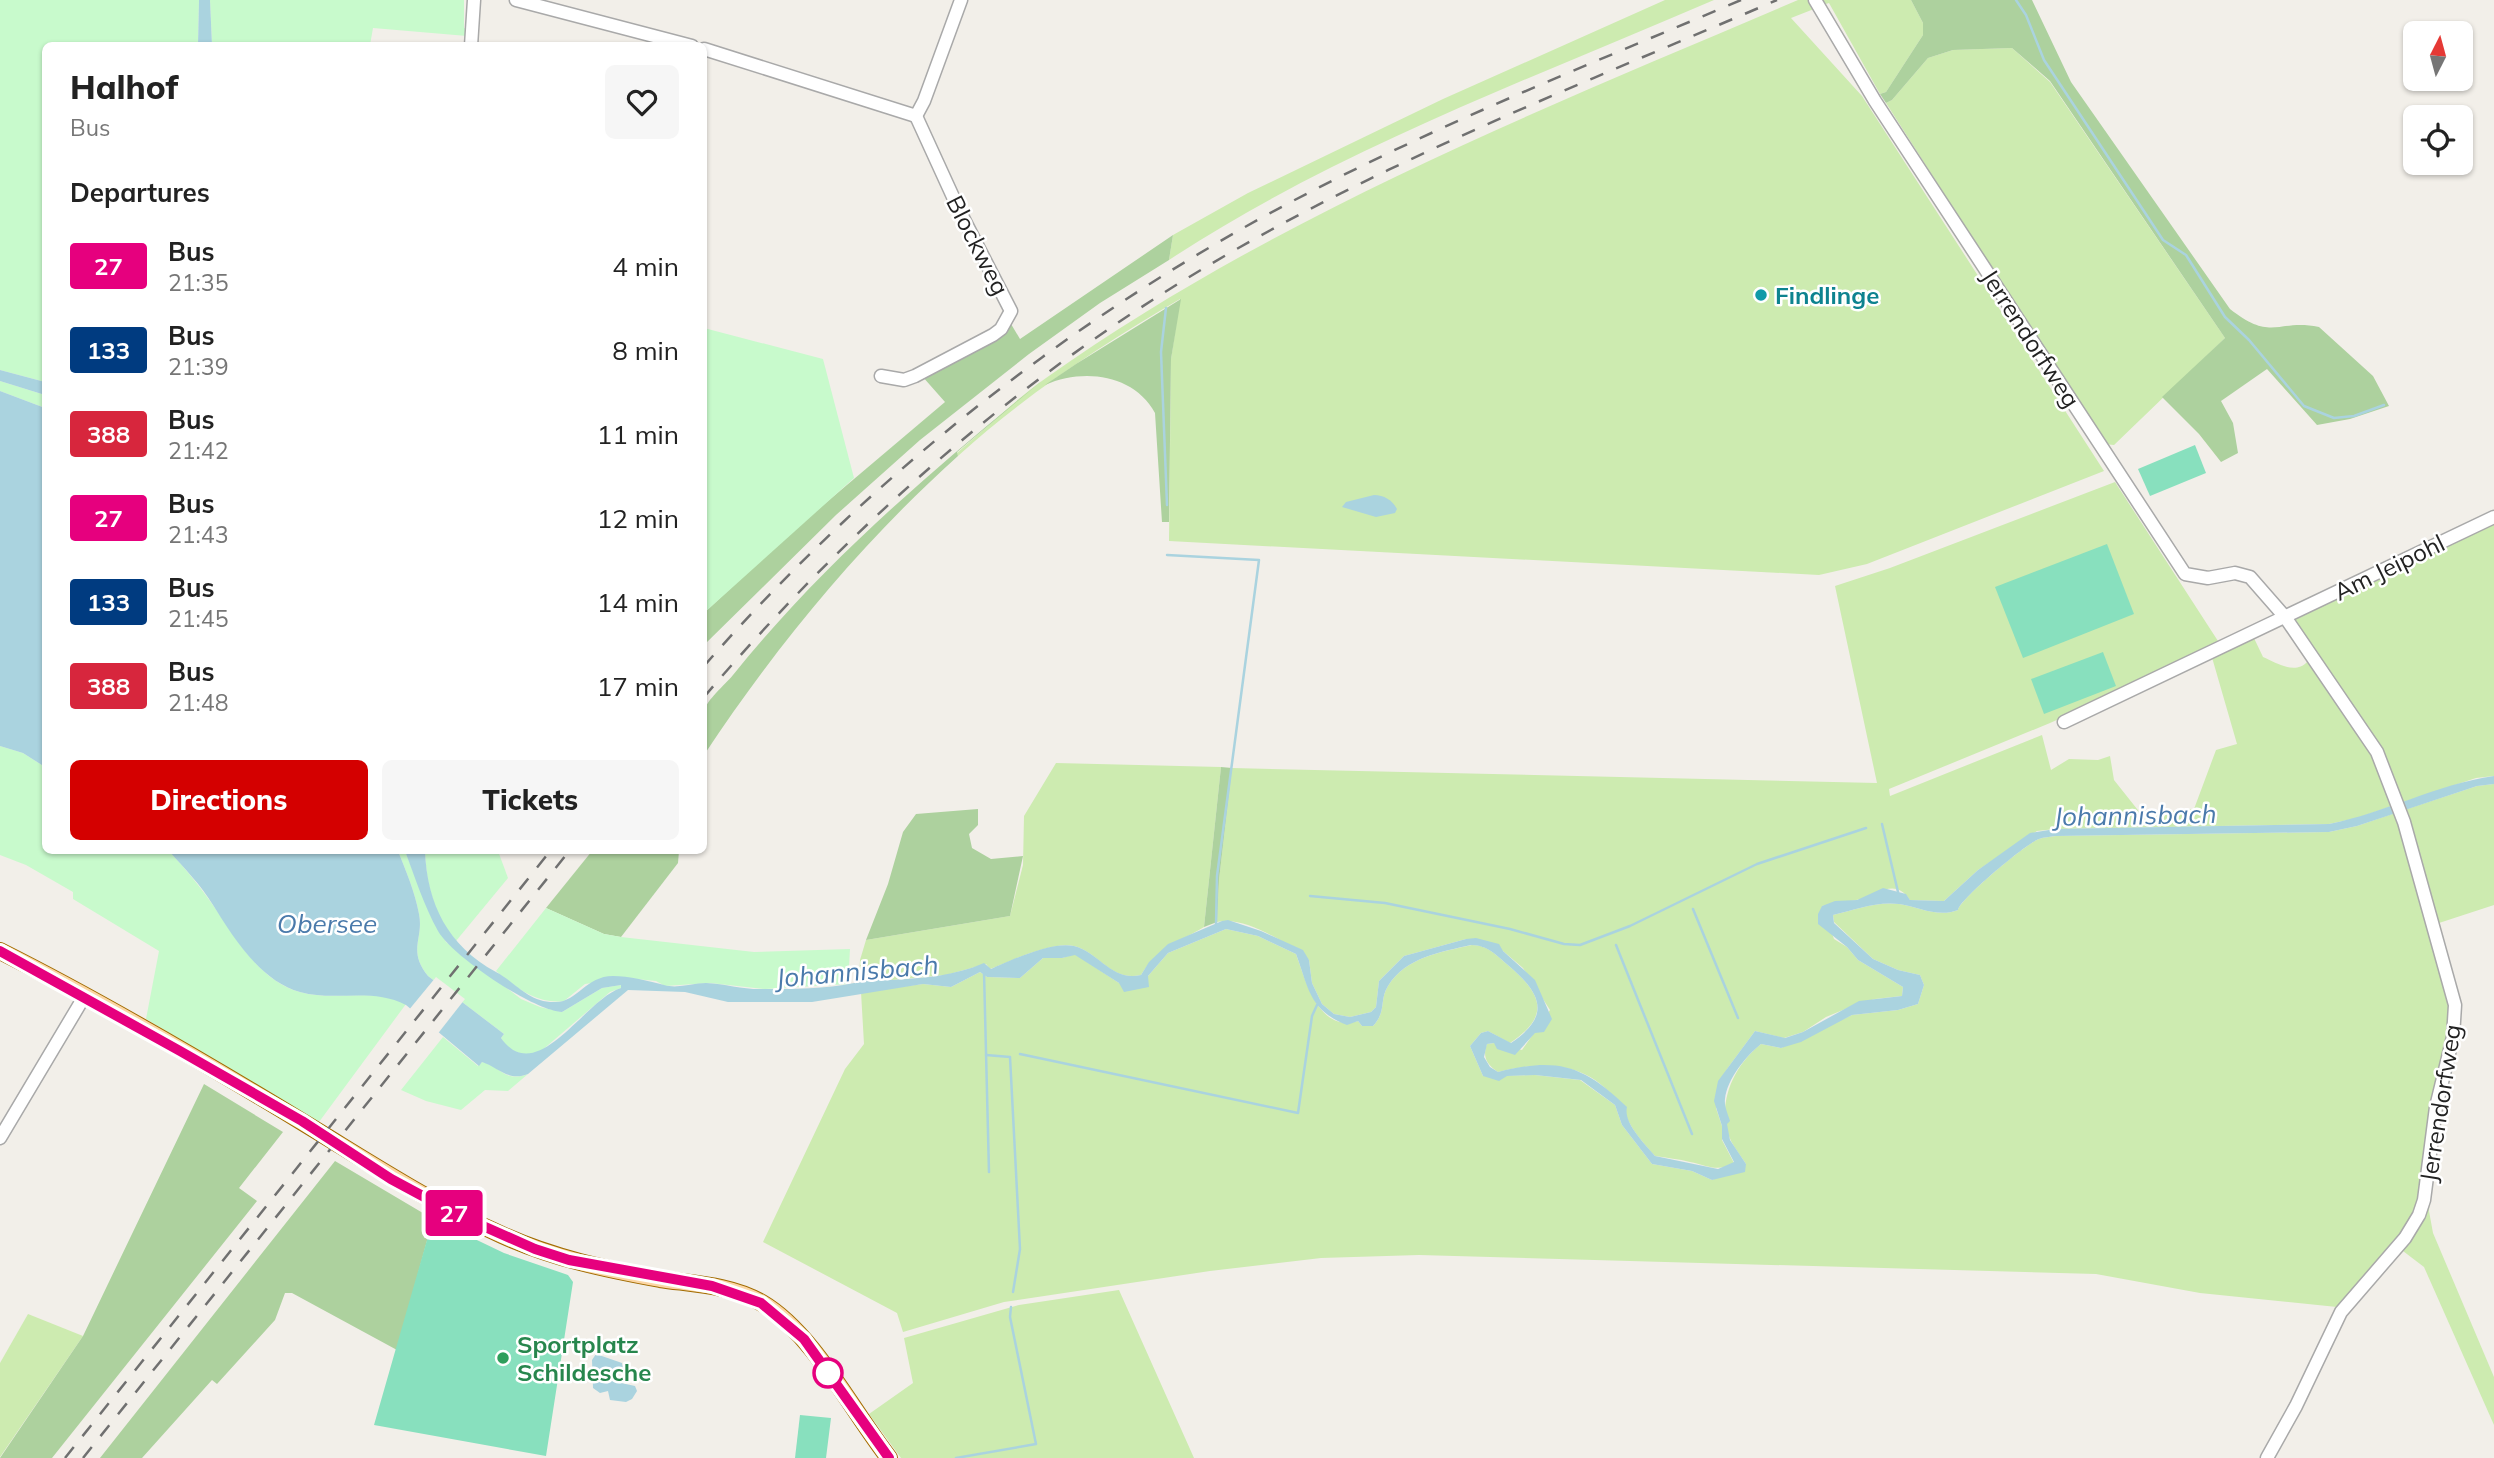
<!DOCTYPE html>
<html lang="en">
<head>
<meta charset="utf-8">
<style>
  :root { --surface:#fff; --page:#f6f6f6; --text:#222; --muted:#767676; --accent:#d40000 }
  body { margin:0; font-family:Mulish,sans-serif; background:var(--page); color:var(--text); height:100vh; display:flex; flex-direction:column; font-size:26px; white-space:nowrap }
  * { box-sizing:border-box; margin:0 }
  p { font-size:23px; color:var(--muted) }
  .icon { flex:none; width:38px; height:38px; fill:none; stroke:currentColor; stroke-width:2; stroke-linecap:round; stroke-linejoin:round }
  .map { position:relative; flex:1; overflow:hidden }
  .details { position:absolute; left:42px; top:42px; width:665px; height:812px; display:flex; flex-direction:column; background:var(--surface); border-radius:10px; box-shadow:0 2px 5px #0004 }
  .details>* { flex:none }
  .badge { padding:0 14px; border-radius:5px; font-size:24px; line-height:46px }
  .needle { width:46px; rotate:6deg }
  .tools { position:absolute; left:2403px; top:21px; display:grid; gap:14px }
  .tools a { display:grid; place-items:center; width:70px; height:70px; border-radius:10px; background:var(--surface); box-shadow:0 2px 5px #0004; font-size:35px }
  .map>.badge { position:absolute; translate:-50% -50%; box-shadow:0 0 0 4px #fff }
  h2 { padding:0 28px; font-size:26px; line-height:63px }
  .round { display:grid; place-items:center; flex:none; width:74px; height:74px; border-radius:10px; background:var(--page) }
  .summary { display:flex; align-items:center; justify-content:space-between; height:119px; padding:0 28px }
  h1 { font-size:33px; font-weight:800; line-height:52px }
  .action { display:flex; gap:14px; margin-top:auto; padding:14px 28px }
  .action a { flex:1; height:80px; border-radius:10px; background:var(--accent); color:#fff; font-size:28px; font-weight:800; line-height:80px; text-align:center }
  .action a+a { background:var(--page); color:var(--text) }
  ul { padding:0; list-style:none }
  li { display:flex; align-items:center; gap:21px; height:84px; padding:0 28px }
  li div { flex:1 }
  li b { display:block; font-size:26px }
  li em { font-style:normal }
  li .badge { min-width:77px; font-weight:700; text-align:center }
  .map>svg:first-child { display:block }
  .grass { fill:#cdebb0 }
  .forest { fill:#add19e }
  .park { fill:#c8facc }
  .pitch { fill:#88e0be }
  .water { fill:#aad3df }
  .pier { fill:#f2efe9 }
  .lines { fill:none; stroke-linecap:round; stroke-linejoin:round }
  .stream { stroke:#aad3df; stroke-width:2.5 }
  .minor-casing { stroke:#a9a9a9; stroke-width:15 }
  .major-casing { stroke:#a06b00; stroke-width:18 }
  .minor { stroke:#fff; stroke-width:12 }
  .major { stroke:#fcd6a4; stroke-width:16 }
  .rail { stroke:#707070; stroke-width:2.5; stroke-dasharray:14 14; stroke-linecap:butt }
  .line-casing { stroke:#fff; stroke-width:16 }
  .line { stroke:#e6007e; stroke-width:10 }
  .culture-dot { fill:#0f9aa8; stroke:#fff; stroke-width:2.5 }
  .leisure-dot { fill:#2e9e5b; stroke:#fff; stroke-width:2.5 }
  .stop-dot { fill:#fff; stroke:#e6007e; stroke-width:3.5 }
  .labels { text-anchor:middle; dominant-baseline:central; stroke-width:5; stroke-linejoin:round; paint-order:stroke }
  .street-label { font-size:24px; fill:#222; stroke:#fff }
  .culture-label { font-size:24px; font-weight:bold; fill:#0d838f; stroke:#fff; text-anchor:start }
  .leisure-label { font-size:24px; font-weight:bold; fill:#27864d; stroke:#fff; text-anchor:start }
  .water-label { font-size:26px; font-style:italic; fill:#4a7aab; stroke:#fff }
</style>
</head>
<body>
<div class="map">
<svg width="2494" height="1458" viewBox="0 0 2494 1458">
  <rect width="100%" height="100%" fill="#f2efe9"/>
  <g class="grass">
    <path d="M1665 0H1714C1531 79 1336 150 1169 260L1173 235 1248 193 1443 99Z"/>
    <path d="M1798 0H1809L1814 9 1791 18 1862 96 2104 471 1867 564 1819 575 1169 541 1171 359 1180 299C1102 345 1026 394 958 456L957 453C986 428 1015 400 1046 378 1276 215 1540 110 1798 0Z"/>
    <path d="M1821 0H1911L1923 23V35L1886 92 1880 94 1829 3 1823 5Z"/>
    <path d="M2012 48 2050 82 2225 338 2114 445 2104 444 1886 103 1892 100 1928 58 1953 50Z"/>
    <path d="M2115 482 2218 641 2126 689 2050 723 1889 789 1890 796 2042 735 2051 770 2069 759 2098 760 2110 756 2114 780 2141 814 2194 809 2216 750 2237 744 2211 654 2253 636 2263 657C2277 663 2295 675 2307 662L2375 756 2395 805 2357 818 2329 824 2055 829 2037 831 2017 844 1978 870 1944 901 1910 900C1894 877 1879 895 1861 899 1848 902 1835 903 1822 906L1834 939 1847 947 1858 960 1903 987 1902 996 1875 999 1855 1005 1826 1017 1803 1032 1784 1038 1755 1031 1727 1069 1716 1108 1722 1126V1140L1734 1163C1717 1173 1707 1165 1690 1162 1679 1159 1667 1158 1655 1156 1646 1146 1635 1134 1629 1122 1626 1117 1626 1112 1622 1107 1590 1062 1549 1060 1498 1072 1487 1065 1482 1057 1487 1044L1494 1043 1522 1050 1550 1010 1523 968 1503 951 1466 939 1404 956 1379 981 1376 1007 1371 1012 1350 1017 1334 1014 1322 1004 1312 983 1309 960C1288 944 1245 915 1217 922L1219 880 1232 768 1877 783 1835 586 1890 568Z"/>
    <path d="M2494 522V776L2476 778 2401 803 2292 619Z"/>
    <path d="M1056 763 1221 767 1204 927C1179 942 1157 948 1141 975 1111 982 1100 953 1074 946 1052 941 1011 961 990 969L986 964 946 975 891 980 882 978 877 973 868 974 859 982 860 960 866 940 1010 916 1023 865 1024 816Z"/>
    <path d="M2494 784V905L2439 923 2415 836 2404 810 2477 786Z"/>
    <path d="M2398 812 2452 1017 2419 1200C2403 1243 2368 1273 2337 1307L2200 1293 2096 1274 1419 1255 1321 1258 1210 1271 1004 1302 903 1332 897 1313 763 1242 845 1069 864 1044 861 992 923 984 951 987 980 972 987 977 1020 978 1043 958H1062L1075 954 1119 983 1148 976 1168 953 1226 929 1258 936 1296 954C1306 982 1319 1033 1358 1021L1362 1026H1373C1387 1011 1379 1000 1388 986 1406 957 1441 952 1472 945 1488 945 1497 956 1509 966 1542 994 1551 1016 1510 1043L1488 1031 1481 1033 1470 1046 1483 1076 1535 1075 1580 1080 1615 1105 1622 1125 1652 1164 1692 1171 1712 1180 1746 1164C1741 1156 1735 1149 1731 1141 1715 1106 1733 1066 1761 1044L1781 1048 1852 1015 1898 1010 1918 1004 1924 985 1920 975 1898 970 1873 959 1834 922 1833 915C1854 910 1877 901 1899 904 1919 907 1938 918 1958 910 1960 899 2028 842 2039 839 2044 837 2050 837 2056 836L2329 832 2357 826Z"/>
    <path d="M2432 1175 2429 1211 2433 1233 2494 1377V1425L2424 1267 2403 1251 2425 1215Z"/>
    <path d="M1119 1290 1194 1458H901L869 1414 913 1383 904 1338 1019 1305Z"/>
    <path d="M28 1314 83 1336 0 1457V1363Z"/>
  </g>
  <g class="forest">
    <path d="M1911 0H2032L2071 82 2230 309C2273 343 2278 318 2319 327L2373 376 2389 406 2350 419 2317 425 2267 369 2221 401 2233 423 2238 453 2221 462 2199 434 2162 397 2225 338 2050 81 2012 48 1953 50 1928 58 1892 100 1886 103 1880 94 1886 92 1923 35V23Z"/>
    <path d="M1173 235 1169 260 1100 303 1029 354 920 440 836 515 704 645V613L789 534 945 402 922 376 995 340 1011 324 1020 339Z"/>
    <path d="M1181 299 1171 359 1169 522H1162L1155 413C1134 374 1083 368 1045 385L1076 364Z"/>
    <path d="M1044 379 957 452 958 456C860 544 777 645 704 755 703 742 701 725 704 712 706 700 725 685 733 675 823 563 933 469 1044 379Z"/>
    <path d="M1221 767 1232 768 1219 880 1217 922 1204 927Z"/>
    <path d="M978 809V825L969 834 972 848 991 859 1023 856 1010 916 866 940 888 884 903 832 916 814Z"/>
    <path d="M592 851H679L678 863 621 937 604 934 546 908Z"/>
    <path d="M204 1084 283 1132 239 1188 257 1201 52 1458H0L83 1336Z"/>
    <path d="M335 1161 433 1219 397 1350 292 1293H285L275 1320 217 1384 212 1380 142 1458H100Z"/>
  </g>
  <g class="park">
    <path d="M0 0H199L198 45 46 46 45 382 0 370Z"/>
    <path d="M210 0H464V28L467 29V36L373 28 370 45H212Z"/>
    <path d="M704 328 823 359 854 478 704 613Z"/>
    <path d="M0 381 45 395V408L0 391Z"/>
    <path d="M0 746 23 753 45 767 46 850 169 851C184 867 197 883 210 901 233 933 258 981 300 992 335 1002 372 987 406 1004L319 1122 146 1019 159 951 73 899V892L26 865 0 855Z"/>
    <path d="M398 851H405L430 914 446 942 521 999 540 1007 562 1012 602 988 621 985V988L610 992 540 1052C524 1057 509 1053 501 1038L504 1034 428 976C407 950 424 939 419 914 415 892 406 871 398 851Z"/>
    <path d="M425 851H498L508 878 456 941C434 918 426 882 425 851Z"/>
    <path d="M546 908 604 934 621 937 754 952 850 949 848 984 765 989 710 983 665 986 656 981 626 978 585 984 564 1001C537 1005 515 987 496 971Z"/>
    <path d="M443 1037 478 1066 482 1062C501 1066 504 1083 528 1074L508 1091 485 1090 461 1110 426 1101 401 1090Z"/>
  </g>
  <g class="pitch">
    <path d="M2195 445 2206 473 2150 496 2138 469Z"/>
    <path d="M2107 544 2134 614 2023 658 1995 587Z"/>
    <path d="M2103 652 2116 686 2044 714 2031 679Z"/>
    <path d="M433 1219 504 1253 568 1275 573 1282 546 1456 374 1425Z"/>
    <path d="M800 1415 831 1418 826 1458H795Z"/>
  </g>
  <g class="water">
    <path d="M199 0H210L212 45H198Z"/>
    <path d="M0 370 45 382V395L0 381Z"/>
    <path d="M0 391 45 408V767L23 753 0 746Z"/>
    <path d="M1374 495C1384 495 1392 500 1397 509L1395 513 1376 517 1342 507 1346 502Z"/>
    <path d="M2494 776V784L2477 786 2357 826 2329 832 2056 836C2050 837 2044 837 2039 839 2027 843 1960 899 1958 910 1938 918 1919 907 1899 904 1877 901 1854 910 1833 915L1834 923 1873 959 1898 970 1920 975 1924 985 1918 1004 1898 1010 1852 1015 1801 1042 1781 1048 1761 1044C1746 1056 1727 1079 1725 1099 1724 1106 1728 1114 1730 1121L1727 1124 1730 1140 1746 1164 1745 1172 1712 1180 1692 1171 1652 1164 1622 1125 1615 1105 1581 1080 1535 1075 1507 1076 1499 1081 1483 1076 1470 1046 1481 1033 1488 1031 1511 1043C1551 1016 1542 994 1509 966 1497 956 1488 945 1471 945 1441 952 1406 957 1388 986 1379 1000 1387 1011 1373 1026H1362L1358 1021 1347 1025C1309 1010 1309 989 1296 954L1258 936 1226 929 1168 953 1148 976 1149 987 1124 992 1119 983 1075 955 1062 958H1043L1020 978 987 977 980 972 951 987 923 984 812 1002H728L685 992 628 990 528 1074C508 1082 498 1067 482 1062L479 1066 406 1005C372 987 335 1002 300 992 261 982 233 937 213 905 201 885 184 868 169 851H398C406 871 415 892 419 914 424 939 407 950 428 976L504 1034 501 1038C537 1089 585 999 621 988V985L602 988 562 1012C532 1010 452 956 438 931 424 906 415 877 405 851H425C427 904 448 946 496 972 517 983 528 1003 556 1002 577 1002 586 976 613 976 628 976 650 981 664 985 678 989 692 983 706 983 726 984 745 990 764 989 793 989 826 989 854 983 864 981 867 974 877 973L882 978 891 980C924 978 954 976 984 963L991 969C1011 960 1052 941 1074 946 1100 953 1112 982 1141 975L1149 962 1168 944 1222 921 1228 920 1261 931 1303 950 1309 960 1312 983 1322 1004 1334 1014 1350 1017 1371 1012 1376 1007 1379 981 1404 956 1466 939 1476 938 1499 944 1503 951 1535 980 1552 1019 1544 1032 1535 1033 1515 1055 1497 1049 1494 1043 1487 1044 1484 1057 1490 1067 1498 1072C1558 1057 1583 1065 1627 1107 1623 1123 1645 1144 1655 1156L1718 1169 1734 1162 1722 1139V1126L1714 1101 1718 1081 1755 1031 1785 1038 1803 1032 1859 1001 1902 996 1903 987 1858 960 1847 947 1818 924V914L1822 906 1835 901 1857 900 1883 888 1906 894 1910 900 1944 901 1978 870 2030 833 2055 829 2329 824C2385 813 2437 784 2494 776Z"/>
    <path d="M596 1354 622 1363 623 1368 613 1377 612 1381 635 1386 637 1391 632 1399 626 1402 610 1400 608 1391 600 1393 593 1388 592 1360Z"/>
  </g>
  <path class="pier" d="M436 977 465 999 436 1036 408 1011Z"/>
  <g class="lines">
    <g class="stream">
      <path d="M2016 0 2026 15 2044 60 2163 240 2186 255 2225 317 2249 340 2304 406 2334 418 2354 416 2384 405"/>
      <path d="M1166 308 1161 352 1167 505"/>
      <path d="M1167 555 1259 560 1217 876 1216 924"/>
      <path d="M1882 824 1898 892"/>
      <path d="M1310 896 1385 903 1510 929 1564 944 1580 945 1630 926 1757 864 1866 828"/>
      <path d="M1693 909 1738 1018"/>
      <path d="M1616 945 1692 1134"/>
      <path d="M984 972 989 1172"/>
      <path d="M1020 1054 1298 1113 1312 1016 1317 1005"/>
      <path d="M986 1055 1010 1057 1020 1249 1013 1292"/>
      <path d="M956 1458 1036 1444 1010 1317 1011 1307"/>
    </g>
    <defs>
      <g id="minor">
        <path d="M516 0 692 46"/>
        <path d="M1815 0 1875 101 2185 574 2208 578 2235 573 2250 577 2285 617 2377 752 2404 822 2455 1005 2453 1037 2436 1107 2424 1200 2419 1215 2405 1238 2341 1312 2296 1406 2267 1458"/>
        <path d="M471 46 474 0"/>
        <path d="M704 49 916 116"/>
        <path d="M916 116 924 101 961 0"/>
        <path d="M881 376 904 380 915 376 993 335 1001 329 1011 311 959 210 916 116"/>
        <path d="M2064 722 2494 517"/>
        <path d="M0 1138 84 997"/>
      </g>
      <path id="major" d="M0 951C102 1002 207 1064 304 1123 370 1163 432 1204 502 1235 553 1258 605 1269 660 1279 694 1284 731 1285 762 1303 813 1333 852 1411 889 1458"/>
    </defs>
    <use href="#minor" class="minor-casing"/>
    <use href="#major" class="major-casing"/>
    <use href="#minor" class="minor"/>
    <use href="#major" class="major"/>
    <g class="rail">
      <path d="M704 666C874 472 1082 309 1312 191 1451 119 1598 61 1741 0"/>
      <path d="M704 697C853 522 1028 369 1228 254 1403 153 1592 80 1777 0"/>
      <path d="M65 1458 551 850"/>
      <path d="M83 1458 570 850"/>
    </g>
  </g>
  <g class="lines">
    <defs>
      <path id="line" d="M0 951 180 1051 302 1121 391 1179 456 1214 535 1249 569 1260 712 1286 761 1303 804 1339 889 1458"/>
    </defs>
    <use href="#line" class="line-casing"/>
    <use href="#line" class="line"/>
  </g>
  <circle class="culture-dot" cx="1761" cy="295" r="7"/>
  <circle class="leisure-dot" cx="503" cy="1358" r="7"/>
  <circle class="stop-dot" cx="828" cy="1373" r="14"/>
  <g class="labels">
    <g class="street-label">
      <text transform="translate(978 245) rotate(63)">Blockweg</text>
      <text transform="translate(2031 338) rotate(57)">Jerrendorfweg</text>
      <text transform="translate(2389 567) rotate(-26)">Am Jeipohl</text>
      <text transform="translate(2440 1103) rotate(-81)">Jerrendorfweg</text>
    </g>
    <g class="culture-label">
      <text x="1775" y="295">Findlinge</text>
    </g>
    <g class="leisure-label">
      <text x="517" y="1344">Sportplatz<tspan x="517" dy="28">Schildesche</tspan></text>
    </g>
    <g class="water-label">
      <text transform="translate(2135 815) rotate(-1)">Johannisbach</text>
      <text x="327" y="923">Obersee</text>
      <text transform="translate(857 971) rotate(-5)">Johannisbach</text>
    </g>
  </g>
</svg>
<div class="tools">
<a><svg class="needle" viewBox="-14 -14 28 28"><path d="M0-13l5 13h-10z" fill="#e53935"/><path d="M0 13l5-13h-10z" fill="#767676"/></svg></a>
<a><svg class="icon" aria-label="locate" viewBox="0 0 24 24"><circle cx="12" cy="12" r="6"/><path d="M12 2v4M12 18v4M2 12h4M18 12h4"/></svg></a>
</div>
<b class="badge" style="left:454px;top:1213px;background:#e6007e;color:#fff">27</b>
<section class="details">
<div class="summary"><div><h1>Halhof</h1><p>Bus</p></div><a class="round"><svg class="icon" aria-label="heart" viewBox="0 0 24 24"><path d="M12 20l-8-8c-3-5 5-10 8-4 3-6 11-1 8 4z"/></svg></a></div>
<h2>Departures</h2>
<ul>
<li><span class="badge" style="background:#e6007e;color:#fff">27</span><div><b>Bus</b><p>21:35</p></div><em>4 min</em></li>
<li><span class="badge" style="background:#003b80;color:#fff">133</span><div><b>Bus</b><p>21:39</p></div><em>8 min</em></li>
<li><span class="badge" style="background:#d7263d;color:#fff">388</span><div><b>Bus</b><p>21:42</p></div><em>11 min</em></li>
<li><span class="badge" style="background:#e6007e;color:#fff">27</span><div><b>Bus</b><p>21:43</p></div><em>12 min</em></li>
<li><span class="badge" style="background:#003b80;color:#fff">133</span><div><b>Bus</b><p>21:45</p></div><em>14 min</em></li>
<li><span class="badge" style="background:#d7263d;color:#fff">388</span><div><b>Bus</b><p>21:48</p></div><em>17 min</em></li>
</ul>
<div class="action"><a>Directions</a><a>Tickets</a></div>
</section>
</div>
</body>
</html>
